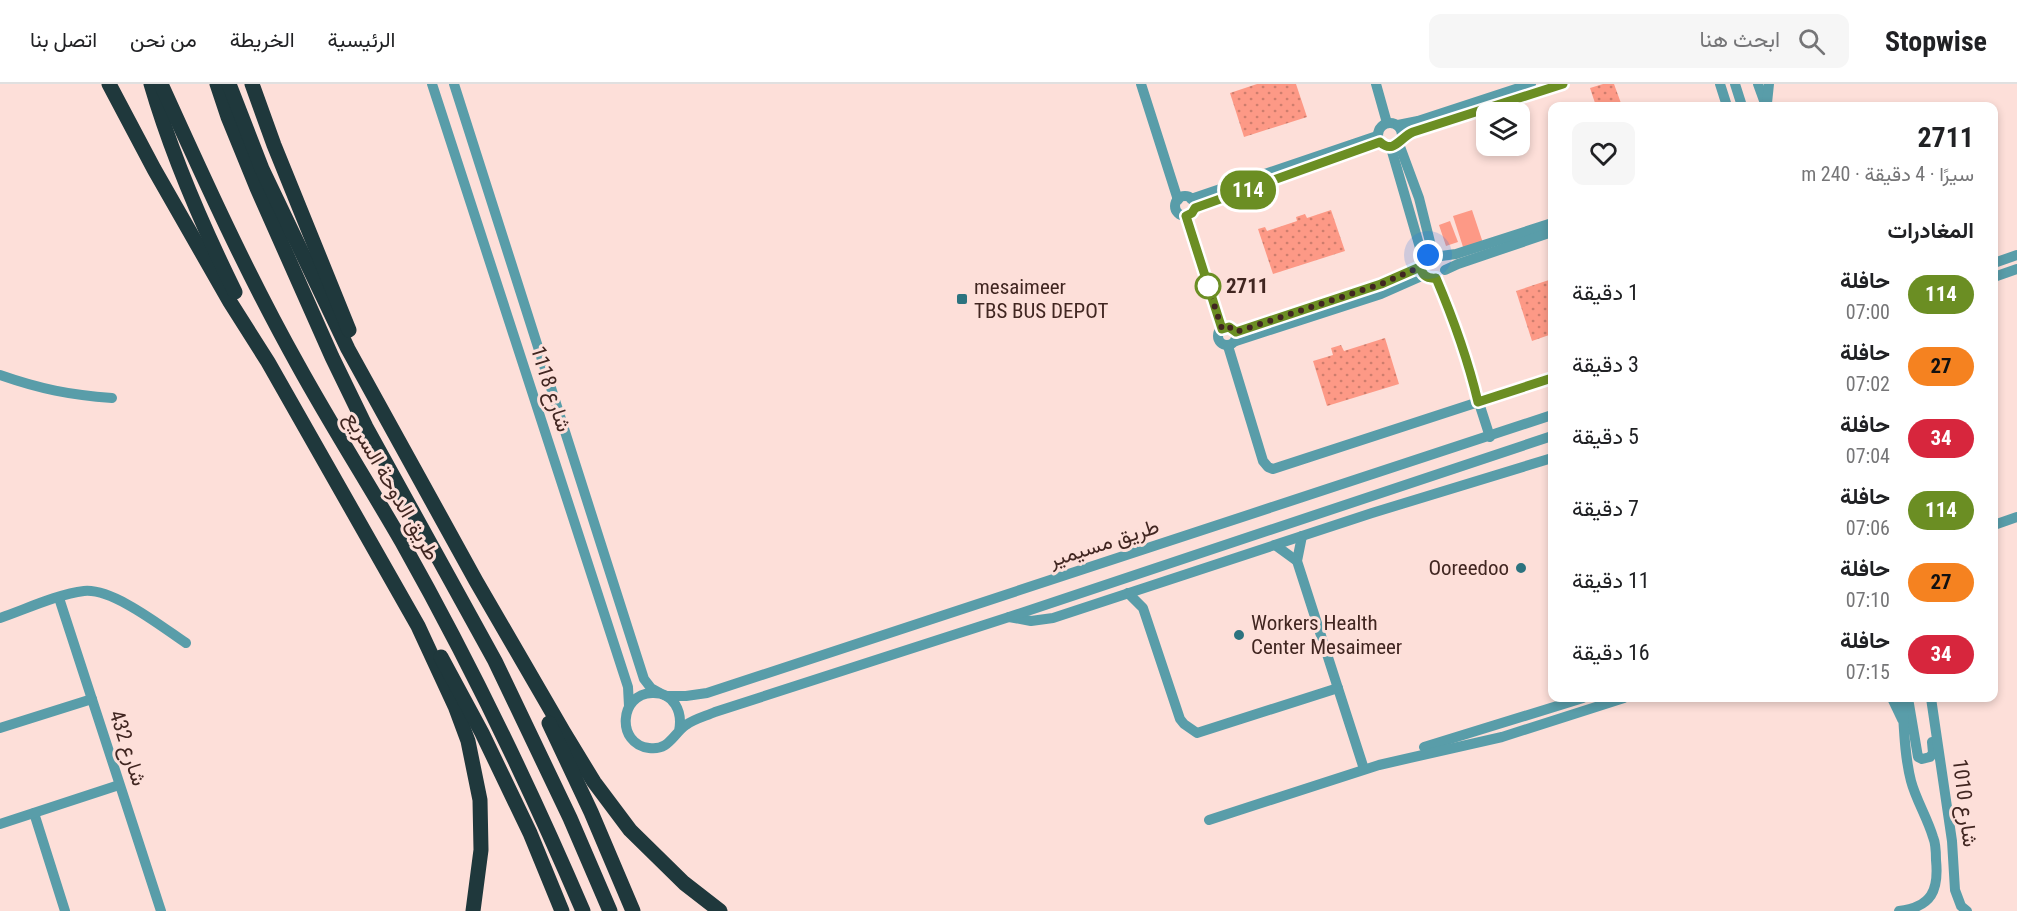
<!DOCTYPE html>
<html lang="ar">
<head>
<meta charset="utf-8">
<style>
  :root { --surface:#fff; --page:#f6f6f6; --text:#202124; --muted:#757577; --line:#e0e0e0 }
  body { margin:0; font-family:"Roboto Condensed",Vazirmatn,sans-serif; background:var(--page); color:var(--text); direction:rtl; height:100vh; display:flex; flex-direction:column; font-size:22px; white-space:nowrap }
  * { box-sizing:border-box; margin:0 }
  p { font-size:20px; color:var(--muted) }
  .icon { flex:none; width:33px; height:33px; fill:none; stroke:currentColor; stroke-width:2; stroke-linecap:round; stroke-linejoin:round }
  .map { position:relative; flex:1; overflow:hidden; direction:ltr }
  .side { position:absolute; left:1548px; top:18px; width:450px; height:600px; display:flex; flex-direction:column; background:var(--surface); border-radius:12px; box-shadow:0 3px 9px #0003; direction:rtl }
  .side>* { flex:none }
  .badge { padding:0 12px; border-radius:20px; font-size:21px; line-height:39px }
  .tools { position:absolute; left:1476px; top:18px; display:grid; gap:12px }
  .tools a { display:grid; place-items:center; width:54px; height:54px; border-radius:12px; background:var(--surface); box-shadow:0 3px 9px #0003; font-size:30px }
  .you { position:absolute; width:30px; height:30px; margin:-15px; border:4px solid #fff; border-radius:50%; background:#1a73e8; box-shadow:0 0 0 9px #1a73e833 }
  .map>.badge { position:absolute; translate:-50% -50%; box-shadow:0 0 0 3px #fff }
  h2 { padding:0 24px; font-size:22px; line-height:54px }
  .round { display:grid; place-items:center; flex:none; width:63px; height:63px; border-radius:12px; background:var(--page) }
  .head { display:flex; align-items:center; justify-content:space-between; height:102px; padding:0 24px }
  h1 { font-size:28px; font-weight:700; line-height:45px }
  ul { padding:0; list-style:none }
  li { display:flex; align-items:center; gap:18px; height:72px; padding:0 24px }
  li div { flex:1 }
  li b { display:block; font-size:22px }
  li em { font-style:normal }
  li .badge { min-width:66px; font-weight:700; text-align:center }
  header { display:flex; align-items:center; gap:36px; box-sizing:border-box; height:84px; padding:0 30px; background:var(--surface); border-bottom:2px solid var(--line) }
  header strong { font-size:28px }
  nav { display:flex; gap:33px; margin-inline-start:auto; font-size:21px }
  .search { width:420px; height:54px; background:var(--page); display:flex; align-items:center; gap:15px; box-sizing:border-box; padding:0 21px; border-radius:12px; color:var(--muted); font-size:22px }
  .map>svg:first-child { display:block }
  .grass { fill:url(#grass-dots) }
  .pitch { fill:#fd9986 }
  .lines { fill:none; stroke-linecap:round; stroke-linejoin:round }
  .minor { stroke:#599da9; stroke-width:10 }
  .highway { stroke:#1f383c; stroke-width:15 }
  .line-casing { stroke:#fff; stroke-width:14 }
  .line { stroke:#6b8e23; stroke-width:9 }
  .walk { stroke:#412621; stroke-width:6; stroke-dasharray:0 10.8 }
  .stop-dot { fill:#fff; stroke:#6b8e23; stroke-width:3 }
  .poi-dot { fill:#2c737f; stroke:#fddfd9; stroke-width:2 }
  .labels { text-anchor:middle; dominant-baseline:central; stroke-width:6; stroke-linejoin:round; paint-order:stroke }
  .stop-label { font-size:21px; font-weight:bold; fill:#412621; stroke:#fddfd9; text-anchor:start }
  .poi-label { font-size:21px; fill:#412621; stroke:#fddfd9; text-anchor:start }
  .street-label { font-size:21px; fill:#412621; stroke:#fddfd9 }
</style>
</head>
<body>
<header>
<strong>Stopwise</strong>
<div class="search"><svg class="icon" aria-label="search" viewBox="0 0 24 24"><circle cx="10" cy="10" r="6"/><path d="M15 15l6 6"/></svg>ابحث هنا</div>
<nav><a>الرئيسية</a><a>الخريطة</a><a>من نحن</a><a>اتصل بنا</a></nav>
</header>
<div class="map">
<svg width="2017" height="827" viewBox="0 0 2017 827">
  <defs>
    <pattern id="grass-dots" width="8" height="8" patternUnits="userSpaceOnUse" patternTransform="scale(1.5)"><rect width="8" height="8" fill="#fd9986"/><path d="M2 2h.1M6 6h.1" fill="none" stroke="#ce7d6d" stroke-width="1.8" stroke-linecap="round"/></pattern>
  </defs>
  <rect width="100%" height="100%" fill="#fddfd9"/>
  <g class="grass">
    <path d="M1257 0H1296L1307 33 1244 53 1230 9Z"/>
    <path d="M1603 0H1614L1622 22H1596L1590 4Z"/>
    <path d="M1331 126 1345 167 1273 190 1258 145 1265 143 1267 147 1297 137 1296 133 1305 130 1307 134Z"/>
    <path d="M1552 195V250L1532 257 1516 207Z"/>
    <path d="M1385 254 1399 300 1327 322 1313 277 1333 271 1331 264 1341 261 1344 267Z"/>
  </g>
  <g class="pitch">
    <path d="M1472 126 1483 159 1464 166 1453 132Z"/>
    <path d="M1450 137 1458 158 1446 162 1439 141Z"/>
  </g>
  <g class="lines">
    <g class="minor">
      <path d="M432 0 628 603 629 622"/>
      <path d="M454 0 644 595 651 604 660 609"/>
      <path d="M1141 0 1178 116"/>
      <path d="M1376 0 1387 39"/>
      <path d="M1720 0 1727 22"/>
      <path d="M1735 0 1742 22"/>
      <path d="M1758 0 1766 22"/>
      <path d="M1767 19 1769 0"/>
      <circle cx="1390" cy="51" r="12"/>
      <path d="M1398 41 1418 37 1531 0"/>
      <path d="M1403 53 1412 48 1563 0"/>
      <path d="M1399 60 1419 114 1433 170"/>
      <path d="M1391 64 1423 174"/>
      <circle cx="1185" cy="122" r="10"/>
      <path d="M1191 115 1377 52"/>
      <path d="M1195 124 1378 59"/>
      <path d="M1186 132 1222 245"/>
      <path d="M1441 172 1456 170 1552 139"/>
      <path d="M1994 179 2017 171"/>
      <path d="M1445 186 1458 180 1552 148"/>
      <path d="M1994 193 2017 185"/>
      <path d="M1436 194 1447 220 1490 353"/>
      <circle cx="1227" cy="252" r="9"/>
      <path d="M1236 247 1381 200 1421 183"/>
      <path d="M1236 257 1381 210 1424 191"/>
      <path d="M1228 262 1263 377 1268 383 1273 385 1552 294"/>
      <path d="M0 291C40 305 70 311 112 314"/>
      <path d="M1994 441 2017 433"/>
      <path d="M1302 452 1297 477 1364 685"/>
      <path d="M1275 461 1297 477"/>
      <path d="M1128 509 1143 524 1180 635 1184 640 1197 649 1338 604"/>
      <path d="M59 514 161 827"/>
      <path d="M1009 533 1031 537 1053 534 1372 429 1552 374"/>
      <path d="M0 534C26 525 58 510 84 507 113 504 162 543 186 559"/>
      <path d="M666 612H686L707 609 1552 331"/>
      <path d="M1892 614 1902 635"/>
      <path d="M1908 614 1918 673 1922 675 1930 673 1933 669 1932 658"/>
      <path d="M1931 614 1952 757 1955 806 1961 822 1967 827"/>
      <path d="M0 644 92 615"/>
      <path d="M679 647C683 628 674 608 652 609 619 610 616 660 649 664 669 667 673 650 686 641 694 635 706 632 715 628L1009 533 1552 352"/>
      <path d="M1424 663 1583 614"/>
      <path d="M34 729 65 827"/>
      <path d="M1209 736 1379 681 1502 653 1624 614"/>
      <path d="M0 740 119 701"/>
      <path d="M1899 827C1932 823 1939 806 1936 776 1936 768 1936 760 1933 753 1927 733 1916 716 1911 697 1904 670 1904 641 1902 614"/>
    </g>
    <g class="highway">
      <path d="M109 0 154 85 230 218 268 278 418 542 455 622 468 657 480 716 481 766 473 827"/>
      <path d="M151 0C172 72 202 141 235 208"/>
      <path d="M161 0C204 95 247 190 298 281 331 341 368 399 402 458 469 577 529 701 583 827"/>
      <path d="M217 0 228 33 257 104 332 273 366 343 495 577 570 734 610 827"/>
      <path d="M229 0 262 85 348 265 476 497 563 647 594 698 630 746 684 799 720 827"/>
      <path d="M252 0 274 61 349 246"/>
      <path d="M441 573 482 649 530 749 562 827"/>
      <path d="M549 639 591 728 633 827"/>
    </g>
  </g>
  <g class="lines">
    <defs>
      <path id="line" d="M1552 294 1478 318C1468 276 1453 234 1436 194 1427 195 1422 191 1420 183L1381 200 1236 248 1229 243 1222 245 1186 132 1192 129 1195 124 1380 58C1394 71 1400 53 1413 48L1563 0"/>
    </defs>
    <use href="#line" class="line-casing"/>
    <use href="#line" class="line"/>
    <path class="walk" d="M1208 202 1222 245 1229 243 1236 248 1381 200 1420 183 1422 176 1428 171"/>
  </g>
  <circle class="stop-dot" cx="1208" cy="202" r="12"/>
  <g class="poi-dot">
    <rect x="956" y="209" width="12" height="12" rx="3"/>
    <circle cx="1521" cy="484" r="6"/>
    <circle cx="1239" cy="551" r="6"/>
  </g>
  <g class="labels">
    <g class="stop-label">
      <text x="1226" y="202">2711</text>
    </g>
    <g class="poi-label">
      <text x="974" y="203">mesaimeer<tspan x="974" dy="24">TBS BUS DEPOT</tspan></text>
      <text x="1509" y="484" text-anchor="end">Ooreedoo</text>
      <text x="1251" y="539">Workers Health<tspan x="1251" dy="24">Center Mesaimeer</tspan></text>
    </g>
    <g class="street-label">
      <text transform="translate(551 305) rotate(72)">شارع 1118</text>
      <text transform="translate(392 402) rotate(60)">طريق الدوحة السريع</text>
      <text transform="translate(1104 459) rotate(-18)">طريق مسيمير</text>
      <text transform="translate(128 664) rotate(72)">شارع 432</text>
      <text transform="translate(1965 719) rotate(83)">شارع 1010</text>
    </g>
  </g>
</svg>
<div class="tools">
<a><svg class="icon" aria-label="layers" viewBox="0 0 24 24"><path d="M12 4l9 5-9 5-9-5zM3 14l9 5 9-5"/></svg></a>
</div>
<div class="you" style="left:1428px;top:171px"></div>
<b class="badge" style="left:1248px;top:106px;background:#6b8e23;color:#fff">114</b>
<section class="side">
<div class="head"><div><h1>2711</h1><p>سيرًا · 4 دقيقة · 240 m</p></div><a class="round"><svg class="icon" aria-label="heart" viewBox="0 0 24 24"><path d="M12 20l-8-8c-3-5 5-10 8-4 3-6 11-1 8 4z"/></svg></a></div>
<h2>المغادرات</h2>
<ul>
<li><span class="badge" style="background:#6b8e23;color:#fff">114</span><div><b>حافلة</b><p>07:00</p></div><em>1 دقيقة</em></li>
<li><span class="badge" style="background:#f58220;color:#111">27</span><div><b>حافلة</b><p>07:02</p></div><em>3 دقيقة</em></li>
<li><span class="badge" style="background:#d7263d;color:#fff">34</span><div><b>حافلة</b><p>07:04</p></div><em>5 دقيقة</em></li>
<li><span class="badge" style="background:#6b8e23;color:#fff">114</span><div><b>حافلة</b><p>07:06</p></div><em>7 دقيقة</em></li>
<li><span class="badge" style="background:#f58220;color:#111">27</span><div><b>حافلة</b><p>07:10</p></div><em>11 دقيقة</em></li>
<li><span class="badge" style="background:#d7263d;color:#fff">34</span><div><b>حافلة</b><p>07:15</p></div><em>16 دقيقة</em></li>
</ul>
</section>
</div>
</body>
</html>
